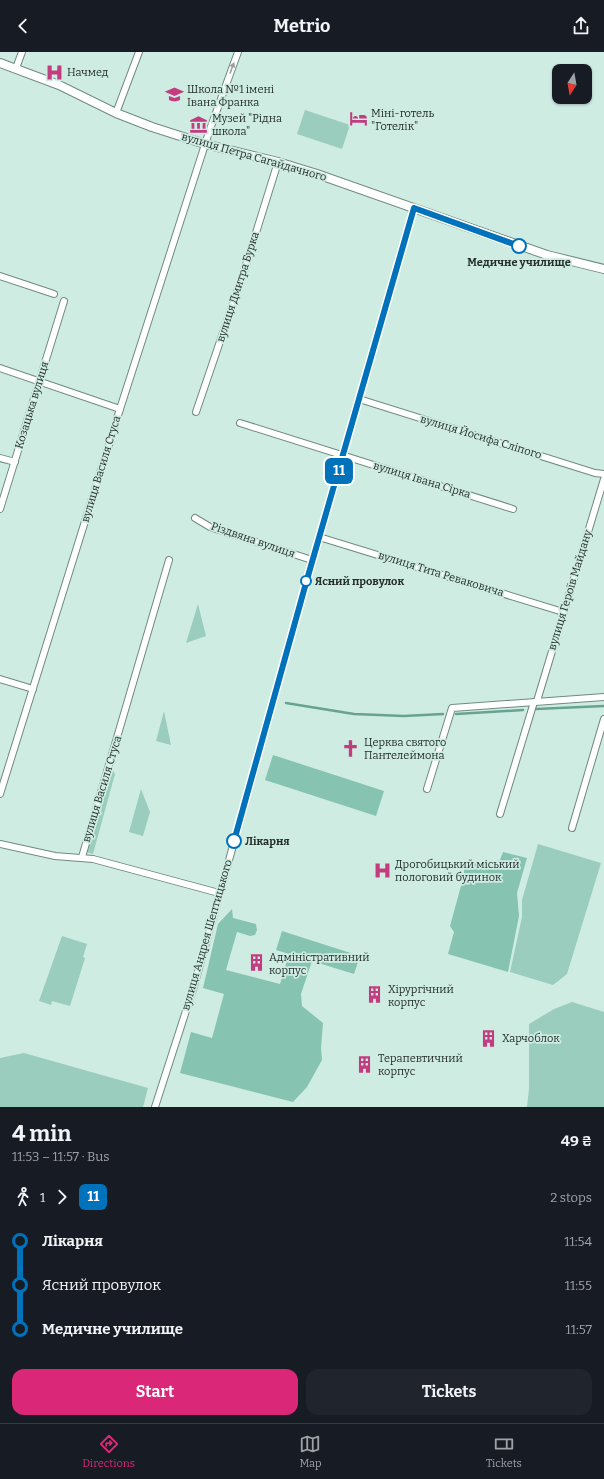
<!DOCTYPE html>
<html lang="en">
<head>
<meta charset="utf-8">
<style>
  :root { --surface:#171b24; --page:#20242c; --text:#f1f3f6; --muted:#9ea1a6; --line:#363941; --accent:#db2777 }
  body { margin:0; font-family:Bitter,serif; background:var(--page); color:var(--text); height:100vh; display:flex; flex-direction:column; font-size:15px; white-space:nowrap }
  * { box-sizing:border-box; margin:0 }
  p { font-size:13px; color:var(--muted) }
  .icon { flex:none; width:22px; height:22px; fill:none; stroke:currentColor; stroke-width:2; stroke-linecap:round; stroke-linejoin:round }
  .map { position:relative; height:1055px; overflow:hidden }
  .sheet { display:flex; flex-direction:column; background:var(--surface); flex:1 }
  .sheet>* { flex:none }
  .badge { padding:0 8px; border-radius:6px; font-size:14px; line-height:26px }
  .needle { width:26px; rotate:191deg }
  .controls { position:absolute; left:552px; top:12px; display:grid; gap:8px }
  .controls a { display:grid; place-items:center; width:40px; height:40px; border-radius:8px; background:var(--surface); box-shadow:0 1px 3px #0004; font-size:20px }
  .map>.badge { position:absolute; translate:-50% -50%; box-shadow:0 0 0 2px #fff }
  .legs { display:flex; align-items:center; gap:6px; height:44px; padding:0 12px; font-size:13px }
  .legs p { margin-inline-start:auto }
  .overview { display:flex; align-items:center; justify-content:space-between; height:68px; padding:0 12px }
  h1 { font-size:22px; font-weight:700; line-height:30px }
  .button { display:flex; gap:8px; margin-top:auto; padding:8px 12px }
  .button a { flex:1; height:46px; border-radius:12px; background:var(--accent); color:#fff; font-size:16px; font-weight:700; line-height:46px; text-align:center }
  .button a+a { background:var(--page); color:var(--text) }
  ul { padding:0 12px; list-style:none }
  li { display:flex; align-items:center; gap:14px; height:44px; font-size:15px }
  li i { display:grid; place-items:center; width:6px; height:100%; margin:0 5px; background:currentColor }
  li i::after { content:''; width:10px; height:10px; margin:-5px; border:3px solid; border-radius:50%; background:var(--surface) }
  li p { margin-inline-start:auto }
  li:first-child i { background:linear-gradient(#0000 50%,currentColor 0) }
  li:last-child i { background:linear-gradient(currentColor 50%,#0000 0) }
  header { display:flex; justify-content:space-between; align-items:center; height:52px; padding:0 12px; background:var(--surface); font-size:18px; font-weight:700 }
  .menu { display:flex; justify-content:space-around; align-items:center; height:56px; border-top:1px solid var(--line); background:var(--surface); font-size:11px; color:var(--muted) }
  .menu a { display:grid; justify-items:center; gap:2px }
  .menu .active { color:var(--accent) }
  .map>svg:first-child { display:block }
  .green { fill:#9acdbd }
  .forest { fill:#87c3b1 }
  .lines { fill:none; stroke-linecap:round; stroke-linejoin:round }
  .stream { stroke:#68a392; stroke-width:2.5 }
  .minor-casing { stroke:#6f8a81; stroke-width:8 }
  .secondary-casing { stroke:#6f8a81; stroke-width:10 }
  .minor { stroke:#fff; stroke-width:6 }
  .secondary { stroke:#fff; stroke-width:8 }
  .oneway { fill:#9ca1a0 }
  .line-1-casing { stroke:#fff; stroke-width:9 }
  .line-1 { stroke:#0072bc; stroke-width:6 }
  .stop-1-dot { fill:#fff; stroke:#0072bc; stroke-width:2 }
  .labels { text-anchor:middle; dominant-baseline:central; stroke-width:3.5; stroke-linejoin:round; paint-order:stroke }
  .poi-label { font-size:11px; fill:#242f2b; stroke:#cfece3; text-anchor:start }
  .street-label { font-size:11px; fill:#242f2b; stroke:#cfece3 }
  .stop-label { font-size:11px; font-weight:bold; fill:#242f2b; stroke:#cfece3; text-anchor:start }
</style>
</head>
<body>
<header><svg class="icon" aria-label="back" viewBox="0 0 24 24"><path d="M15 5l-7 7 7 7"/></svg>Metrio<svg class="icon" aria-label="share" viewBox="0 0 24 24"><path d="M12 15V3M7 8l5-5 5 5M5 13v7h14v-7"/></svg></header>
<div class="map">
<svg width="604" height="1055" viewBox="0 0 604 1055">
  <rect width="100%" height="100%" fill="#cfece3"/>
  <g class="green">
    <path d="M305 58 350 73 342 97 297 82Z"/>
    <path d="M198 552 206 584 186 591Z"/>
    <path d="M164 659 171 693 156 689Z"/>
    <path d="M111 715 115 722 93 802 86 800Z"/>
    <path d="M141 737 150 760 143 784 129 780Z"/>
    <path d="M538 792 601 811 567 922 553 933 510 920 522 865V848Z"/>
    <path d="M62 884 87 892 83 905 85 906 70 954 52 949 51 953 39 949Z"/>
    <path d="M572 950 604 960V1055H527L529 1037V972L554 957Z"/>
    <path d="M24 1001 148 1036 143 1055H0V1006Z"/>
  </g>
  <g class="forest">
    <path d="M273 703 384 739 376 764 265 728Z"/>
    <path d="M503 800 527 806 517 841 519 864 508 920 448 902 454 880 450 874 464 823V813L477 810 485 812 500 808Z"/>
    <path d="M232 857 233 866 256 872 257 878 255 883 250 884 237 880 226 918 280 932 289 902 276 898 282 879 360 904 354 922 312 909 301 942 302 954 323 971 321 996 322 1008 307 1035 293 1050 180 1021 191 980 212 986 224 942 203 936 218 872Z"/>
  </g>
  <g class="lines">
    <g class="stream">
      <path d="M286 651 354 662 404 664 443 662"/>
      <path d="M536 657 604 654"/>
      <path d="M456 662 523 658"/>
    </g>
    <defs>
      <g id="minor">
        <path d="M16 16 22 0"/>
        <path d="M116 61 139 0"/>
        <path d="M0 224 54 242"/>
        <path d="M0 316 120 357"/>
        <path d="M359 347 595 421 604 422"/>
        <path d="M196 360 245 216 278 110"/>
        <path d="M240 371 513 457"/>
        <path d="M0 406 15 410"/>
        <path d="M0 457 64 249"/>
        <path d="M195 466 210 475 312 508"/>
        <path d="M319 485 563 560"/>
        <path d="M0 627 33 637"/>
        <path d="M537 649 604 427"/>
        <path d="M427 737 452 656 604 645"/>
        <path d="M0 742 120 357 209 80 238 0"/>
        <path d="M500 762 534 650"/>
        <path d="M572 776 604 667"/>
        <path d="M0 792 55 804 93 807 219 841"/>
        <path d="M82 805 169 508"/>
        <path d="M155 1055 194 934 303 542 414 156"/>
      </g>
      <path id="secondary" d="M0 11 59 33 116 61 152 75 205 92 278 110 317 122 547 203 604 217"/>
    </defs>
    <use href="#minor" class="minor-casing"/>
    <use href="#secondary" class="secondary-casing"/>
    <use href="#minor" class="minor"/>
    <use href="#secondary" class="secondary"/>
  </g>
  <defs><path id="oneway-solid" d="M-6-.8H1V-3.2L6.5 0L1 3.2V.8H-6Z"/></defs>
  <use class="oneway" href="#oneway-solid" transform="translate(232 16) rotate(-70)"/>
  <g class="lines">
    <defs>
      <path id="line-1" d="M234 789 306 531 414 156 519 194"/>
    </defs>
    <use href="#line-1" class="line-1-casing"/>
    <use href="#line-1" class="line-1"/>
  </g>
  <defs>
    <symbol id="hospital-bare" viewBox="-9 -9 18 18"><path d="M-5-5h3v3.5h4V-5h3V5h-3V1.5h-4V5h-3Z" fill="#c23c7f" stroke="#cfece3" stroke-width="2.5" paint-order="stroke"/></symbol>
    <symbol id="school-bare" viewBox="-9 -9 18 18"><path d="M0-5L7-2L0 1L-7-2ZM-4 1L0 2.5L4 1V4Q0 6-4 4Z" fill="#c23c7f" stroke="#cfece3" stroke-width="2.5" paint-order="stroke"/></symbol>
    <symbol id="hotel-bare" viewBox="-9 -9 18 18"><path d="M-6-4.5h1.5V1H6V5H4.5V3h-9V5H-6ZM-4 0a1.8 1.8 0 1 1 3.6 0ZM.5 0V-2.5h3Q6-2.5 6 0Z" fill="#c23c7f" stroke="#cfece3" stroke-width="2.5" paint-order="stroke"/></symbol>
    <symbol id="museum-bare" viewBox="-9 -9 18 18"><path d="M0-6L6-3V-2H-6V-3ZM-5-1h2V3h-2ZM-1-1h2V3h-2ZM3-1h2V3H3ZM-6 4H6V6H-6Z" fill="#c23c7f" stroke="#cfece3" stroke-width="2.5" paint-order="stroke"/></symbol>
    <symbol id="church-bare" viewBox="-9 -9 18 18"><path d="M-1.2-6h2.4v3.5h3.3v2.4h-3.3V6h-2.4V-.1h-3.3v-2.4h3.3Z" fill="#c23c7f" stroke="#cfece3" stroke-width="2.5" paint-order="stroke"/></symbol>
    <symbol id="building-bare" viewBox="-9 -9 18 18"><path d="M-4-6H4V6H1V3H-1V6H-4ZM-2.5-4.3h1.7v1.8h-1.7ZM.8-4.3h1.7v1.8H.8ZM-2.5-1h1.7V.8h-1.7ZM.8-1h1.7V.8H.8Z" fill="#c23c7f" stroke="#cfece3" stroke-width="2.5" paint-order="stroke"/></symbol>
  </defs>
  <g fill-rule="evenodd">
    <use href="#hospital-bare" x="42" y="8" width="25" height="25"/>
    <use href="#school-bare" x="162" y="30" width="25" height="25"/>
    <use href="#hotel-bare" x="346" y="54" width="25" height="25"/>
    <use href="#museum-bare" x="186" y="60" width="25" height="25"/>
    <use href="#church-bare" x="338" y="684" width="25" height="25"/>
    <use href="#hospital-bare" x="370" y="806" width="25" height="25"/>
    <use href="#building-bare" x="244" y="898" width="25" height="25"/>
    <use href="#building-bare" x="362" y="930" width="25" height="25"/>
    <use href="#building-bare" x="476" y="974" width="25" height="25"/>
    <use href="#building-bare" x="352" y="1000" width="25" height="25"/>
  </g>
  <g class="stop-1-dot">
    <circle cx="519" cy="194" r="7"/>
    <circle cx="306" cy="529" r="5"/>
    <circle cx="234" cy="789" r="7"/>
  </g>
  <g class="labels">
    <g class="poi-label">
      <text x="67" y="20">Начмед</text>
      <text x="187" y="37">Школа №1 імені<tspan x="187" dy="13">Івана Франка</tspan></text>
      <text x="371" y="61">Міні-готель<tspan x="371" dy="13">"Готелік"</tspan></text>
      <text x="212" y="66">Музей "Рідна<tspan x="212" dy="13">школа"</tspan></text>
      <text x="364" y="690">Церква святого<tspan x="364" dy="13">Пантелеймона</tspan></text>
      <text x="395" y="812">Дрогобицький міський<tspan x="395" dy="13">пологовий будинок</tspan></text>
      <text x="269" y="905">Адміністративний<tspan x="269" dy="13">корпус</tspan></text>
      <text x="388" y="937">Хірургічний<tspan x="388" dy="13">корпус</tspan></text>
      <text x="502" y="986">Харчоблок</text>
      <text x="378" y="1006">Терапевтичний<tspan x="378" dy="13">корпус</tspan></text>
    </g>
    <g class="street-label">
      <text transform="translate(254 105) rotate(16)">вулиця Петра Сагайдачного</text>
      <text transform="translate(238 235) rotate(-72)">вулиця Дмитра Бурка</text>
      <text transform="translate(32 353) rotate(-73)">Козацька вулиця</text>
      <text transform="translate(481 385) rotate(17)">вулиця Йосифа Сліпого</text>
      <text transform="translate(101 417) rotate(-73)">вулиця Василя Стуса</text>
      <text transform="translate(422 428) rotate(17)">вулиця Івана Сірка</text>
      <text transform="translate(253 488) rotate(19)">Різдвяна вулиця</text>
      <text transform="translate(441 522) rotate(17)">вулиця Тита Реваковича</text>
      <text transform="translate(570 538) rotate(-73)">вулиця Героїв Майдану</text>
      <text transform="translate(102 737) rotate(-73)">вулиця Василя Стуса</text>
      <text transform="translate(207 883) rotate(-74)">вулиця Андрея Шептицького</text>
    </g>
    <g class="stop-label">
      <text x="519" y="210" text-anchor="middle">Медичне училище</text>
      <text x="315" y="529">Ясний провулок</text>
      <text x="245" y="789">Лікарня</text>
    </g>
  </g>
</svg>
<div class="controls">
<a><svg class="needle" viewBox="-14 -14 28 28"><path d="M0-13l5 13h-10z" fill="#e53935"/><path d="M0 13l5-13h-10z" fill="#9ea1a6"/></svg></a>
</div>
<b class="badge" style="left:339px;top:419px;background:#0072bc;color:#fff">11</b>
</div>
<section class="sheet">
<div class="overview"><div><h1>4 min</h1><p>11:53 – 11:57 · Bus</p></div><b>49 ₴</b></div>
<div class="legs"><svg class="icon" aria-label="walk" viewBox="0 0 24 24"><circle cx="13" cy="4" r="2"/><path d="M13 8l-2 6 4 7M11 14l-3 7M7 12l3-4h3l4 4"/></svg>1<svg class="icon" aria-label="forward" viewBox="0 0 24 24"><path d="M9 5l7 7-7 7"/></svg><b class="badge" style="background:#0072bc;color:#fff">11</b><p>2 stops</p></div>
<ul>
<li><i style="color:#0072bc"></i><b>Лікарня</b><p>11:54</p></li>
<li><i style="color:#0072bc"></i><span>Ясний провулок</span><p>11:55</p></li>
<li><i style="color:#0072bc"></i><b>Медичне училище</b><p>11:57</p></li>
</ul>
<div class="button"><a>Start</a><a>Tickets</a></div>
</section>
<nav class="menu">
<a class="active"><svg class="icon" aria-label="directions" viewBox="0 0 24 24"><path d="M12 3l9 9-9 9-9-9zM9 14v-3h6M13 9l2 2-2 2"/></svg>Directions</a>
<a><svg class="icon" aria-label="map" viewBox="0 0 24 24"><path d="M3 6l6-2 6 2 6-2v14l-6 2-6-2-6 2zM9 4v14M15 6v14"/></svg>Map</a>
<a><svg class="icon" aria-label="tickets" viewBox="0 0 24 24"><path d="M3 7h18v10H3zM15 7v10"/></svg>Tickets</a>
</nav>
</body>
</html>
